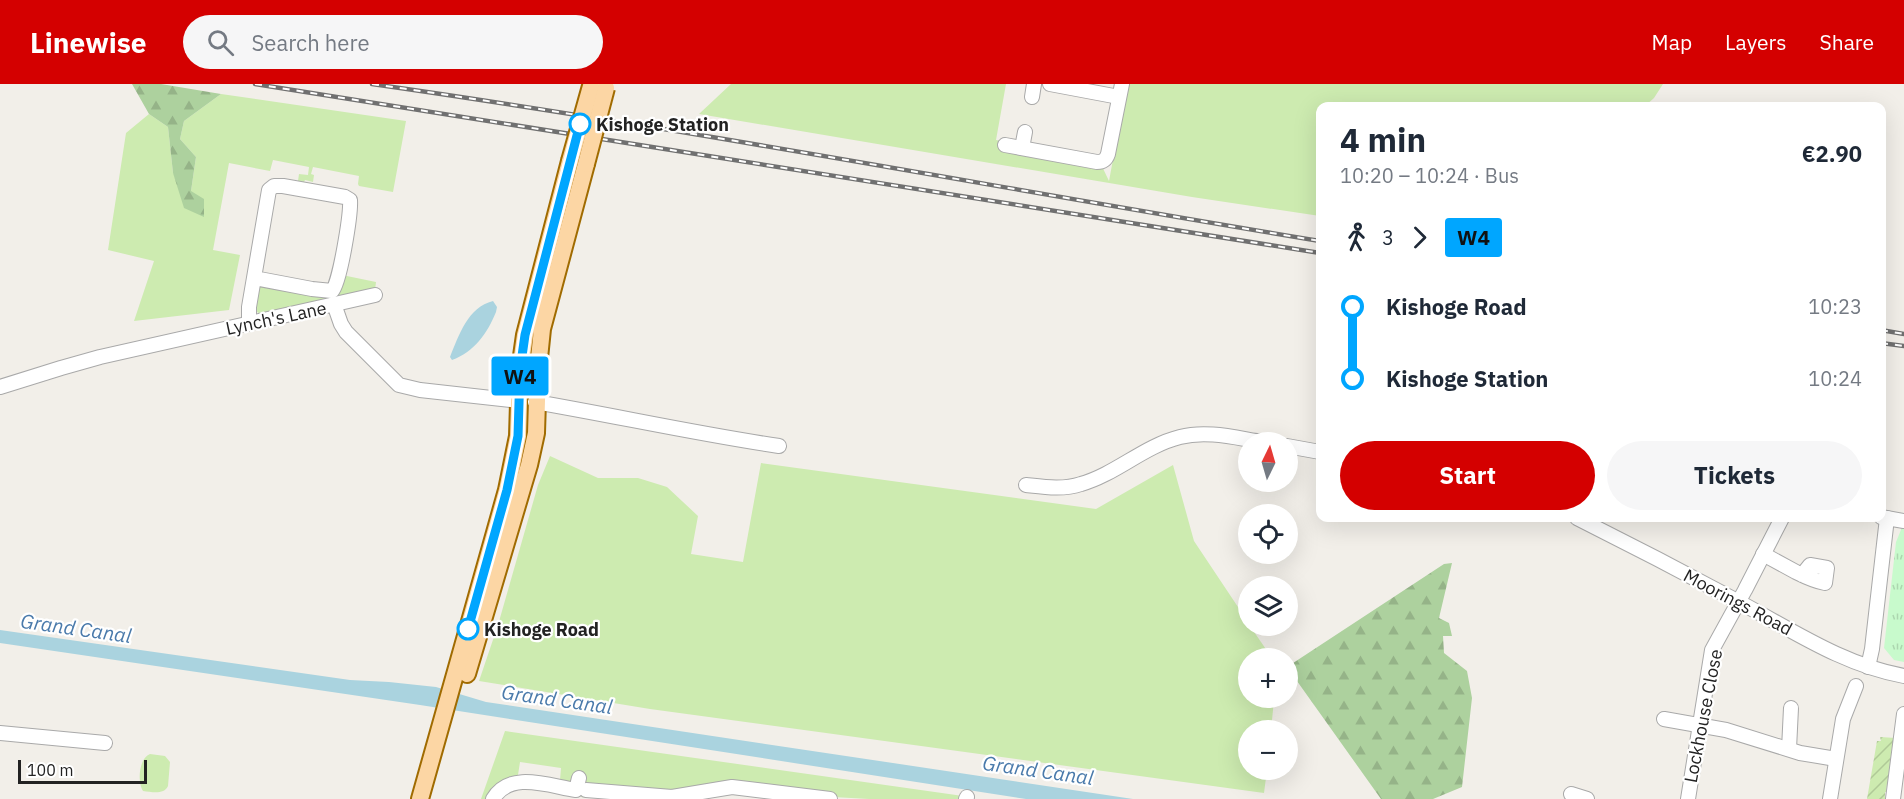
<!DOCTYPE html>
<html lang="en">
<head>
<meta charset="utf-8">
<style>
  :root { --surface:#fff; --page:#f6f6f7; --text:#1f2937; --muted:#747a83; --accent:#d40000 }
  body { margin:0; font-family:"IBM Plex Sans",sans-serif; background:var(--page); color:var(--text); height:100vh; display:flex; flex-direction:column; font-size:22px; white-space:nowrap }
  * { box-sizing:border-box; margin:0 }
  p { font-size:20px; color:var(--muted) }
  .icon { flex:none; width:33px; height:33px; fill:none; stroke:currentColor; stroke-width:2; stroke-linecap:round; stroke-linejoin:round }
  .map { position:relative; flex:1; overflow:hidden }
  .drawer { position:absolute; left:1316px; top:18px; width:570px; height:420px; display:flex; flex-direction:column; background:var(--surface); border-radius:12px; box-shadow:0 6px 24px #0002 }
  .drawer>* { flex:none }
  .badge { padding:0 12px; border-radius:4px; font-size:21px; line-height:39px }
  .needle { width:39px; rotate:5deg }
  .tools { position:absolute; left:1238px; top:348px; display:grid; gap:12px }
  .tools a { display:grid; place-items:center; width:60px; height:60px; border-radius:50%; background:var(--surface); box-shadow:0 6px 24px #0002; font-size:30px }
  .scale { position:absolute; left:18px; bottom:15px; width:129px; box-sizing:border-box; padding-left:6px; border:3px solid #222; border-top:0; font-size:16px; line-height:21px; white-space:nowrap; color:#222; -webkit-text-stroke:4px #fff; paint-order:stroke }
  .map>.badge { position:absolute; translate:-50% -50%; box-shadow:0 0 0 3px #fff }
  .legs { display:flex; align-items:center; gap:9px; height:66px; padding:0 24px; font-size:20px }
  .legs p { margin-inline-start:auto }
  .headline { display:flex; align-items:center; justify-content:space-between; height:102px; padding:0 24px }
  h1 { font-size:33px; font-weight:700; line-height:45px }
  .action { display:flex; gap:12px; margin-top:auto; padding:12px 24px }
  .action a { flex:1; height:69px; border-radius:36px; background:var(--accent); color:#fff; font-size:24px; font-weight:700; line-height:69px; text-align:center }
  .action a+a { background:var(--page); color:var(--text) }
  ul { padding:0 24px; list-style:none }
  li { display:flex; align-items:center; gap:21px; height:72px; font-size:22px }
  li i { display:grid; place-items:center; width:9px; height:100%; margin:0 8px; background:currentColor }
  li i::after { content:''; width:15px; height:15px; margin:-8px; border:4px solid; border-radius:50%; background:var(--surface) }
  li p { margin-inline-start:auto }
  li:first-child i { background:linear-gradient(#0000 50%,currentColor 0) }
  li:last-child i { background:linear-gradient(currentColor 50%,#0000 0) }
  header { display:flex; align-items:center; gap:36px; box-sizing:border-box; height:84px; padding:0 30px; background:var(--accent); color:#fff }
  header strong { font-size:28px }
  nav { display:flex; gap:33px; margin-inline-start:auto; font-size:21px }
  .search { width:420px; height:54px; background:var(--page); display:flex; align-items:center; gap:15px; box-sizing:border-box; padding:0 21px; border-radius:33px; color:var(--muted); font-size:22px }
  .map>svg:first-child { display:block }
  .grass { fill:#cdebb0 }
  .forest { fill:url(#forest-firs) }
  .park { fill:url(#park-tufts) }
  .garden { fill:url(#garden-furrows) }
  .water { fill:#aad3df }
  .lines { fill:none; stroke-linecap:round; stroke-linejoin:round }
  .minor-casing { stroke:#a9a9a9; stroke-width:16 }
  .major-casing { stroke:#a06b00; stroke-width:20 }
  .minor { stroke:#fff; stroke-width:14 }
  .major { stroke:#fcd6a4; stroke-width:16 }
  .rail-casing { stroke:#707070; stroke-width:4.5 }
  .rail { stroke:#fff; stroke-width:2; stroke-dasharray:7; stroke-linecap:butt }
  .major-bridge-casing { stroke:#a06b00; stroke-width:20; stroke-linecap:butt }
  .major-bridge { stroke:#fcd6a4; stroke-width:16 }
  .line-1-casing { stroke:#fff; stroke-width:14 }
  .line-1 { stroke:#00a6ff; stroke-width:9 }
  .stop-1-dot { fill:#fff; stroke:#00a6ff; stroke-width:3 }
  .labels { text-anchor:middle; dominant-baseline:central; stroke-width:4.5; stroke-linejoin:round; paint-order:stroke }
  .stop-label { font-size:18px; font-weight:bold; fill:#222; stroke:#fff; text-anchor:start }
  .street-label { font-size:18px; fill:#222; stroke:#fff }
  .water-label { font-size:20px; font-style:italic; fill:#4a7aab; stroke:#fff }
</style>
</head>
<body>
<header>
<strong>Linewise</strong>
<div class="search"><svg class="icon" aria-label="search" viewBox="0 0 24 24"><circle cx="10" cy="10" r="6"/><path d="M15 15l6 6"/></svg>Search here</div>
<nav><a>Map</a><a>Layers</a><a>Share</a></nav>
</header>
<div class="map">
<svg width="1904" height="715" viewBox="0 0 1904 715">
  <defs>
    <pattern id="forest-firs" width="22" height="20" patternUnits="userSpaceOnUse" patternTransform="scale(1.5)"><rect width="22" height="20" fill="#add19e"/><path d="M5 1l3.5 6h-7zM16 11l3.5 6h-7z" fill="#95b388"/></pattern>
    <pattern id="park-tufts" width="24" height="20" patternUnits="userSpaceOnUse" patternTransform="scale(1.5)"><rect width="24" height="20" fill="#c8facc"/><path d="M3 7l-1-3M5 7V3M7 7l1-3M15 17l-1-3M17 17v-4M19 17l1-3" fill="none" stroke="#acd6af"/></pattern>
    <pattern id="garden-furrows" width="10" height="10" patternUnits="userSpaceOnUse" patternTransform="scale(1.5)"><rect width="10" height="10" fill="#cdebb0"/><path d="M-1 1l2-2M0 10L10 0M9 11l2-2" fill="none" stroke="#b0c997"/></pattern>
  </defs>
  <rect width="100%" height="100%" fill="#f2efe9"/>
  <g class="grass">
    <path d="M731 0H1006L996 56 1098 74 1109 97 1127 0H1663L1654 14 1645 22H1320V132L1192 113 699 30Z"/>
    <path d="M221 10 406 37 393 108 359 102 358 100 359 92 313 83 311 90 314 91 313 98 305 96 304 98 298 97 299 90 308 91 309 83 273 76 270 87 229 79 213 166 240 171 229 226 134 237 154 177 108 166 126 49 149 30 168 43 173 89 191 107 196 73 180 55 184 37Z"/>
    <path d="M342 191 376 198 375 206 262 232 255 226 256 204 262 200 320 210Z"/>
    <path d="M550 372 598 394H638L667 403 698 432 691 470 743 478 761 379 1096 425 1173 381 1194 457 1248 538V542H1250L1272 574H1248V614H1273L1274 616 1271 646H1248V686H1267L1264 709 650 625 479 597 498 541 538 401Z"/>
    <path d="M505 647 963 712 962 715H869L833 713 737 698 674 708 589 703 588 714 581 713 584 696 574 700 560 696 561 684 520 678 518 691 523 692 488 715H481Z"/>
    <path d="M150 670 165 672 170 678 168 702C164 711 152 708 143 707 137 698 139 674 150 670Z"/>
  </g>
  <g class="forest">
    <path d="M132 0H161L221 10 184 37 180 55 196 73 191 107 204 115V133L184 124 173 89 168 43 149 30Z"/>
    <path d="M1452 479 1439 534 1449 539 1452 552H1443L1444 569 1467 587 1472 614 1462 703 1433 715H1381L1287 583 1444 480Z"/>
  </g>
  <path class="park" d="M1903 441H1904V578L1894 576 1884 564 1896 458Z"/>
  <path class="garden" d="M1880 653 1896 654V663H1892L1890 680 1894 681V683H1890L1888 695 1891 697V700H1887L1886 708H1885V715H1867L1877 657H1881Z"/>
  <g class="water">
    <path d="M493 217 497 223 496 228C487 250 474 268 452 276L450 273C459 251 468 223 493 217Z"/>
    <path d="M0 546 350 596 389 598 436 603 486 618 1133 715H1026L420 621 0 559Z"/>
  </g>
  <g class="lines">
    <defs>
      <g id="minor">
        <path d="M1050 0 1119 13"/>
        <path d="M1032 13 1034 0"/>
        <path d="M1005 61 1097 78C1103 78 1106 76 1108 70L1122 0"/>
        <path d="M1022 64 1025 48"/>
        <path d="M334 220 341 240 346 248 399 301 420 306 519 317"/>
        <path d="M249 240V223L269 106 274 102H283L345 113 350 116C351 130 340 199 332 207L312 205 254 194"/>
        <path d="M0 303 61 284 100 273 375 211"/>
        <path d="M535 318C617 332 697 350 779 362"/>
        <path d="M1287 362 1320 368"/>
        <path d="M1026 401C1044 403 1063 406 1081 400 1116 390 1144 362 1180 353 1207 346 1236 354 1263 358"/>
        <path d="M1881 433 1904 437"/>
        <path d="M1577 434C1631 461 1685 489 1739 518 1792 546 1843 581 1904 592"/>
        <path d="M1763 470 1796 488C1806 493 1814 497 1825 499L1827 484 1810 481 1802 491"/>
        <path d="M1868 583 1872 565 1887 434"/>
        <path d="M1664 635 1726 646 1800 669 1836 675"/>
        <path d="M0 649 105 659"/>
        <path d="M1789 665 1791 624"/>
        <path d="M586 706 672 713 732 703 830 715"/>
        <path d="M1571 710 1587 715"/>
        <path d="M493 715C510 686 549 702 576 706L579 694"/>
        <path d="M966 715 967 713"/>
        <path d="M1688 715 1712 566 1745 506 1782 434"/>
        <path d="M1830 715 1843 635 1856 602"/>
        <path d="M1893 715 1904 630"/>
      </g>
      <g id="major">
        <path d="M467 590 529 381 536 349 538 284 542 245 586 80"/>
        <path d="M420 715 507 406 518 352 520 286 525 251 570 77"/>
      </g>
    </defs>
    <use href="#minor" class="minor-casing"/>
    <use href="#major" class="major-casing"/>
    <use href="#minor" class="minor"/>
    <use href="#major" class="major"/>
    <defs>
      <g id="rail">
        <path d="M255 0 1320 169"/>
        <path d="M372 0C689 45 1004 105 1320 157"/>
        <path d="M1881 246 1904 250"/>
        <path d="M1881 259 1904 262"/>
      </g>
    </defs>
    <use href="#rail" class="rail-casing"/>
    <use href="#rail" class="rail"/>
    <defs>
      <g id="major-bridge">
        <path d="M570 77 591 2"/>
        <path d="M586 80 606 4"/>
      </g>
    </defs>
    <use href="#major-bridge" class="major-bridge-casing"/>
    <use href="#major-bridge" class="major-bridge"/>
  </g>
  <g class="lines">
    <defs>
      <path id="line-1" d="M468 545 507 406 518 352 520 286 525 251 580 40"/>
    </defs>
    <use href="#line-1" class="line-1-casing"/>
    <use href="#line-1" class="line-1"/>
  </g>
  <g class="stop-1-dot">
    <circle cx="580" cy="40" r="10"/>
    <circle cx="468" cy="545" r="10"/>
  </g>
  <g class="labels">
    <g class="stop-label">
      <text x="596" y="40">Kishoge Station</text>
      <text x="484" y="545">Kishoge Road</text>
    </g>
    <g class="street-label">
      <text transform="translate(276 234) rotate(-12)">Lynch's Lane</text>
      <text transform="translate(1738 518) rotate(28)">Moorings Road</text>
      <text transform="translate(1703 632) rotate(-79)">Lockhouse Close</text>
    </g>
    <g class="water-label">
      <text transform="translate(76 544) rotate(8)">Grand Canal</text>
      <text transform="translate(557 615) rotate(8)">Grand Canal</text>
      <text transform="translate(1038 686) rotate(8)">Grand Canal</text>
    </g>
  </g>
</svg>
<div class="tools">
<a><svg class="needle" viewBox="-14 -14 28 28"><path d="M0-13l5 13h-10z" fill="#e53935"/><path d="M0 13l5-13h-10z" fill="#747a83"/></svg></a>
<a><svg class="icon" aria-label="locate" viewBox="0 0 24 24"><circle cx="12" cy="12" r="6"/><path d="M12 2v4M12 18v4M2 12h4M18 12h4"/></svg></a>
<a><svg class="icon" aria-label="layers" viewBox="0 0 24 24"><path d="M12 4l9 5-9 5-9-5zM3 14l9 5 9-5"/></svg></a>
<a>+</a>
<a>−</a>
</div>
<div class="scale">100 m</div>
<b class="badge" style="left:520px;top:292px;background:#00a6ff;color:#111">W4</b>
<section class="drawer">
<div class="headline"><div><h1>4 min</h1><p>10:20 – 10:24 · Bus</p></div><b>€2.90</b></div>
<div class="legs"><svg class="icon" aria-label="walk" viewBox="0 0 24 24"><circle cx="13" cy="4" r="2"/><path d="M13 8l-2 6 4 7M11 14l-3 7M7 12l3-4h3l4 4"/></svg>3<svg class="icon" aria-label="forward" viewBox="0 0 24 24"><path d="M9 5l7 7-7 7"/></svg><b class="badge" style="background:#00a6ff;color:#111">W4</b></div>
<ul>
<li><i style="color:#00a6ff"></i><b>Kishoge Road</b><p>10:23</p></li>
<li><i style="color:#00a6ff"></i><b>Kishoge Station</b><p>10:24</p></li>
</ul>
<div class="action"><a>Start</a><a>Tickets</a></div>
</section>
</div>
</body>
</html>
